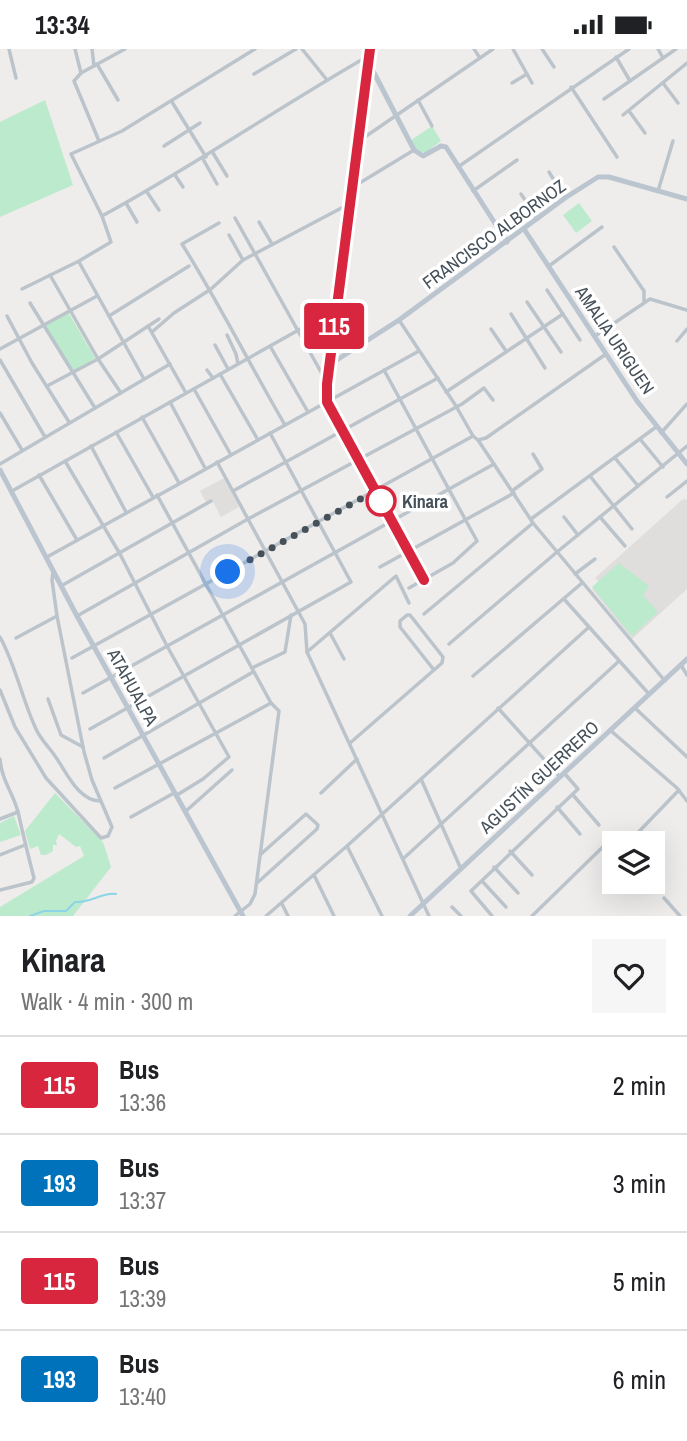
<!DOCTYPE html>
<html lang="en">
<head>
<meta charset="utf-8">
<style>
  :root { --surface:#fff; --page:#f6f6f6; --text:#202124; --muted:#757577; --line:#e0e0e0 }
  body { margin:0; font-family:"Archivo Narrow",sans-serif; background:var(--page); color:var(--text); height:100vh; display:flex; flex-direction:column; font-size:26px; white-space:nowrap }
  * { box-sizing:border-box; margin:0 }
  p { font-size:23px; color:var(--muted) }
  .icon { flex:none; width:38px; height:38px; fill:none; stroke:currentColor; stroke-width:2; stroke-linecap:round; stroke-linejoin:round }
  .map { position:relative; height:867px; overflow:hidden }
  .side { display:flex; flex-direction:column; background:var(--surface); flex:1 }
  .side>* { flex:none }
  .badge { padding:0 14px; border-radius:5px; font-size:24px; line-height:46px }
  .buttons { position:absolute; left:602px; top:782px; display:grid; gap:14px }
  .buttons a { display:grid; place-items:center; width:63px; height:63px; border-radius:0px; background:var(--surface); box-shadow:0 7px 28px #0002; font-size:35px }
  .you { position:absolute; width:35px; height:35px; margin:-18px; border:5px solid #fff; border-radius:50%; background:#1a73e8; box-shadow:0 0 0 10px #1a73e833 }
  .map>.badge { position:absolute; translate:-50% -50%; box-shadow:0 0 0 4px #fff }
  .round { display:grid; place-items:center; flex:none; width:74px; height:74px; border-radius:0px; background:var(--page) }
  .overview { display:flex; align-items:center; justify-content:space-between; height:119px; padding:0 21px }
  h1 { font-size:33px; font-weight:800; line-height:52px }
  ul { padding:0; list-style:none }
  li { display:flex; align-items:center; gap:21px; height:98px; padding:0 21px; border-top:2px solid var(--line) }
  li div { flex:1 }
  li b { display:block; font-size:26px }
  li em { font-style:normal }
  li .badge { min-width:77px; font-weight:700; text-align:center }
  .status { display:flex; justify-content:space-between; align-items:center; height:49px; padding:0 35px; background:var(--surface); direction:ltr }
  .status svg { height:19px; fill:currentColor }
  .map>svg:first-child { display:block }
  .education { fill:#e0dddd }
  .green { fill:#bceacd }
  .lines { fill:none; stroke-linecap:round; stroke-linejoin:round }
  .stream { stroke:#8cd5e4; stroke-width:2 }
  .street { stroke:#bbc4cb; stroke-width:3.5 }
  .secondary { stroke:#bbc5cf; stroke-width:5 }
  .line-casing { stroke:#fff; stroke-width:16 }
  .line { stroke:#d7263d; stroke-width:10 }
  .walk { stroke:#465058; stroke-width:7; stroke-dasharray:0 12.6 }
  .stop-dot { fill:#fff; stroke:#d7263d; stroke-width:3.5 }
  .labels { text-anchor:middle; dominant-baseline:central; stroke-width:7; stroke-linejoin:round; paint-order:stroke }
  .street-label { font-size:18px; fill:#465058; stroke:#fff }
  .stop-label { font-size:18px; font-weight:bold; fill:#465058; stroke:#fff; text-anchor:start }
</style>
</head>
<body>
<div class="status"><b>13:34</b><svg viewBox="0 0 49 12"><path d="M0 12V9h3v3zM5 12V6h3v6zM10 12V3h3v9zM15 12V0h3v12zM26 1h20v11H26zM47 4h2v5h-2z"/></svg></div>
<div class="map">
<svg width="687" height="867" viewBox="0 0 687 867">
  <rect width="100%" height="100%" fill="#efecec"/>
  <g class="education">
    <path d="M224 429 239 458 221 468 212 451 206 453 200 442Z"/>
    <path d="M683 450 687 451V540L632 590 592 540 599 533 595 529Z"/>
  </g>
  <g class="green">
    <path d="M45 51 73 136 0 168V73Z"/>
    <path d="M432 77 441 92 426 103 418 104 410 92Z"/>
    <path d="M579 154 592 172 576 184 563 166Z"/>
    <path d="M68 263 95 309 74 322 45 277Z"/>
    <path d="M619 514 649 537 643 546 658 563 632 587 592 538Z"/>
    <path d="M55 744 103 793 111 818 73 867H0V858L84 807 80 797 76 798 59 785 56 792 57 796H53V802L46 806H41L38 797 30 800 25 782Z"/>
    <path d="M14 767 21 786 0 793V774Z"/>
  </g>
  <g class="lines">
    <path class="stream" d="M30 867 44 862H66L75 853C91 854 102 843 116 845"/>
    <g class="street">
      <path d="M9 0 16 29"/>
      <path d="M75 0 81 24"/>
      <path d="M92 0 94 17"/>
      <path d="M302 0 327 31"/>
      <path d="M474 0 480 9"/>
      <path d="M513 0 532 34"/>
      <path d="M542 0 554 18"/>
      <path d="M658 0 663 9"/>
      <path d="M616 8 630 32"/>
      <path d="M97 15 118 51"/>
      <path d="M254 25 296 0"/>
      <path d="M512 34 527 25"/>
      <path d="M663 34 678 54"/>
      <path d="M571 38 617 108"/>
      <path d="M604 50 676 0"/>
      <path d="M418 51 432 77"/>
      <path d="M172 53 206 108"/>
      <path d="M629 62 645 84"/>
      <path d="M623 66 687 14"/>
      <path d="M99 92 74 32 81 24 125 0"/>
      <path d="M359 92 493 0"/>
      <path d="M164 97 200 74"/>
      <path d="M213 104 227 127"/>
      <path d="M203 110 217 135"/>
      <path d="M458 118 629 0"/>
      <path d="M549 123 565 149"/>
      <path d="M175 126 183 138"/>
      <path d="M353 138 414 101"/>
      <path d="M473 142 517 111"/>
      <path d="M658 142 673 92"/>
      <path d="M147 143 159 161"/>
      <path d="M521 145 538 170"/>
      <path d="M126 154 137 173"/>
      <path d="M102 167C194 117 279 58 370 6"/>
      <path d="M235 169 326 332"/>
      <path d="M259 173 272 195"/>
      <path d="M219 174 182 195C219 254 250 316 285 376"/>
      <path d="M229 186 243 211"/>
      <path d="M614 198 644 242V253"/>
      <path d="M79 213 144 330"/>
      <path d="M549 217 602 178"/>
      <path d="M50 226 98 310 121 344"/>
      <path d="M22 240 79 212 111 193 102 167 71 105 122 82 255 0"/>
      <path d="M547 241 580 291"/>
      <path d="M527 253 561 303"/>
      <path d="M30 254 95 359"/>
      <path d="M511 265 545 319"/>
      <path d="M7 267 32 314 69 373"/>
      <path d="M109 267 189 217"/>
      <path d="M399 271 456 357 473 387 478 391 533 474 665 632"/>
      <path d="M148 277 186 344"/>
      <path d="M491 280 506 302"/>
      <path d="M152 283 174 264 211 240 243 211 349 155"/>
      <path d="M227 286 236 305 238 315"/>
      <path d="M595 287 650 250 687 261"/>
      <path d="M677 292 687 280"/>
      <path d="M215 296 228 320"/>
      <path d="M270 297 308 363"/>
      <path d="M0 300 97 247"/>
      <path d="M0 311 45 388"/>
      <path d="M329 316 327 353 424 530"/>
      <path d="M207 321 213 329"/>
      <path d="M384 321 477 492 453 514 409 539"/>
      <path d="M220 325 258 391"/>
      <path d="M47 337 98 310 159 270"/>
      <path d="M194 340 231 406"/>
      <path d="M446 343 563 265"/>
      <path d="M170 353 205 419"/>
      <path d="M0 364 22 401"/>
      <path d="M142 368 179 434"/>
      <path d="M116 383 153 448"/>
      <path d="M661 384 687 355"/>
      <path d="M640 390 663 418"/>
      <path d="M478 391 486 389 606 305"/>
      <path d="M91 397 126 463"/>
      <path d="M615 409 638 437"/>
      <path d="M65 412 120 505 167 597 229 708 203 730 177 746"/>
      <path d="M217 413 305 575 307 603 429 867"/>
      <path d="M0 415 170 315"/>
      <path d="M39 426 77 491"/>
      <path d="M590 427 632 480"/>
      <path d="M12 442 336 260"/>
      <path d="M233 442 438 329"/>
      <path d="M512 442 542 420 533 405"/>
      <path d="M157 446 271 654 279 662 255 845 250 855 235 867"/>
      <path d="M667 448 687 432"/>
      <path d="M564 468 578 486"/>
      <path d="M600 468 625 497"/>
      <path d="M531 470 656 378"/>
      <path d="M47 508 419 302"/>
      <path d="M380 518 514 444"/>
      <path d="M575 525 595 510"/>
      <path d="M61 537 211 452"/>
      <path d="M564 550 649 645"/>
      <path d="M424 565 533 474"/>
      <path d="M77 567 248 470 462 355 484 339 493 351"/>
      <path d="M330 584 344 610"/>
      <path d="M0 588C16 617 22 650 36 680 41 691 49 698 55 707 66 722 78 752 100 752"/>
      <path d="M16 589 57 567"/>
      <path d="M449 595 557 503 687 397"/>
      <path d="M307 603 396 527 409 554"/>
      <path d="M72 609 473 387"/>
      <path d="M681 616 687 626"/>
      <path d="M252 619 285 603 291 566"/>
      <path d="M473 627 582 534"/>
      <path d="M0 641 15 678 46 729 101 789 108 787 112 778 92 731 84 703 57 567 52 531 53 523"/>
      <path d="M83 644 494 415"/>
      <path d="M48 650 61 686 83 698"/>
      <path d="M498 659 560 728"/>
      <path d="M635 659 687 708"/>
      <path d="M90 680 351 533 270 384"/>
      <path d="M610 681 677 739 687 752"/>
      <path d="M350 694 442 614 443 608 410 566H407L400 572V578L434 621"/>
      <path d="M104 709 253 623"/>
      <path d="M0 710C2 733 13 743 18 763 23 785 28 806 34 829L32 833 0 841"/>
      <path d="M421 730 461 820"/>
      <path d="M115 739 271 654"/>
      <path d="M321 744 357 710"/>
      <path d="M573 746 599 776"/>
      <path d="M557 758 580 785"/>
      <path d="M186 762 232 721"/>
      <path d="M131 768 174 744"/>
      <path d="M0 770 18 763"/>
      <path d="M628 794 679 741"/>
      <path d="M347 797 382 867"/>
      <path d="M510 802 532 826"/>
      <path d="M0 806 25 796"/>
      <path d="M404 809 618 613"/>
      <path d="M606 817 614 809"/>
      <path d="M494 818 518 844"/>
      <path d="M314 826 334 867"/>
      <path d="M482 832 506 858"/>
      <path d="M257 834 317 780 318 776 306 765 261 805"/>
      <path d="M664 849 680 867"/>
      <path d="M282 855 288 867"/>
      <path d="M452 858 461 867"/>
      <path d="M266 867 347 797 589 578"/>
      <path d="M492 867 471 842 578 740 565 725"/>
      <path d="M532 867 613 788"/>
    </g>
    <g class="secondary">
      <path d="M370 16 414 101 423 107 441 97 446 98 507 193"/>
      <path d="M524 180 637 352 687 415"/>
      <path d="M329 316 399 271 565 149 598 128H609L687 150"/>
      <path d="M329 316 371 0"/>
      <path d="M0 421 77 567 243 867"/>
      <path d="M410 867 687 610"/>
    </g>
  </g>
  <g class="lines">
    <defs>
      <path id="line" d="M370 0 327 335V353L424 531"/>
    </defs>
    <use href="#line" class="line-casing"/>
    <use href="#line" class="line"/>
    <path class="walk" d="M228 523 375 442 381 452"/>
  </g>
  <circle class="stop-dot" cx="381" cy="452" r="14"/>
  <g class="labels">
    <g class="street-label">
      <text transform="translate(494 185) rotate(-36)">FRANCISCO ALBORNOZ</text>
      <text transform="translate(615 291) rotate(56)">AMALIA URIGUEN</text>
      <text transform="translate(133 638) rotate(61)">ATAHUALPA</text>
      <text transform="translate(539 728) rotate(-43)">AGUSTÍN GUERRERO</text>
    </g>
    <g class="stop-label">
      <text x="402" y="452">Kinara</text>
    </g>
  </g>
</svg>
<div class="buttons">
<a><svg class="icon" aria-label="layers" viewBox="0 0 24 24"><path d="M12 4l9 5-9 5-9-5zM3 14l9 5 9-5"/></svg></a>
</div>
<div class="you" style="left:228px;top:523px"></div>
<b class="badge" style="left:334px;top:277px;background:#d7263d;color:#fff">115</b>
</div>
<section class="side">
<div class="overview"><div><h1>Kinara</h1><p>Walk · 4 min · 300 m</p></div><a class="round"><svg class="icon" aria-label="heart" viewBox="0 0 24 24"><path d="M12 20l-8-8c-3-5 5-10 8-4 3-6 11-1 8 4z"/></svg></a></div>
<ul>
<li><span class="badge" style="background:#d7263d;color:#fff">115</span><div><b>Bus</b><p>13:36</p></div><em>2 min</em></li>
<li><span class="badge" style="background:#0072bc;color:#fff">193</span><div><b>Bus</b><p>13:37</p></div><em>3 min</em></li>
<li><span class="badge" style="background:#d7263d;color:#fff">115</span><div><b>Bus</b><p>13:39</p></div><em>5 min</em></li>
<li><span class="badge" style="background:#0072bc;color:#fff">193</span><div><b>Bus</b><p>13:40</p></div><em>6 min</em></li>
</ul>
</section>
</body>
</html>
